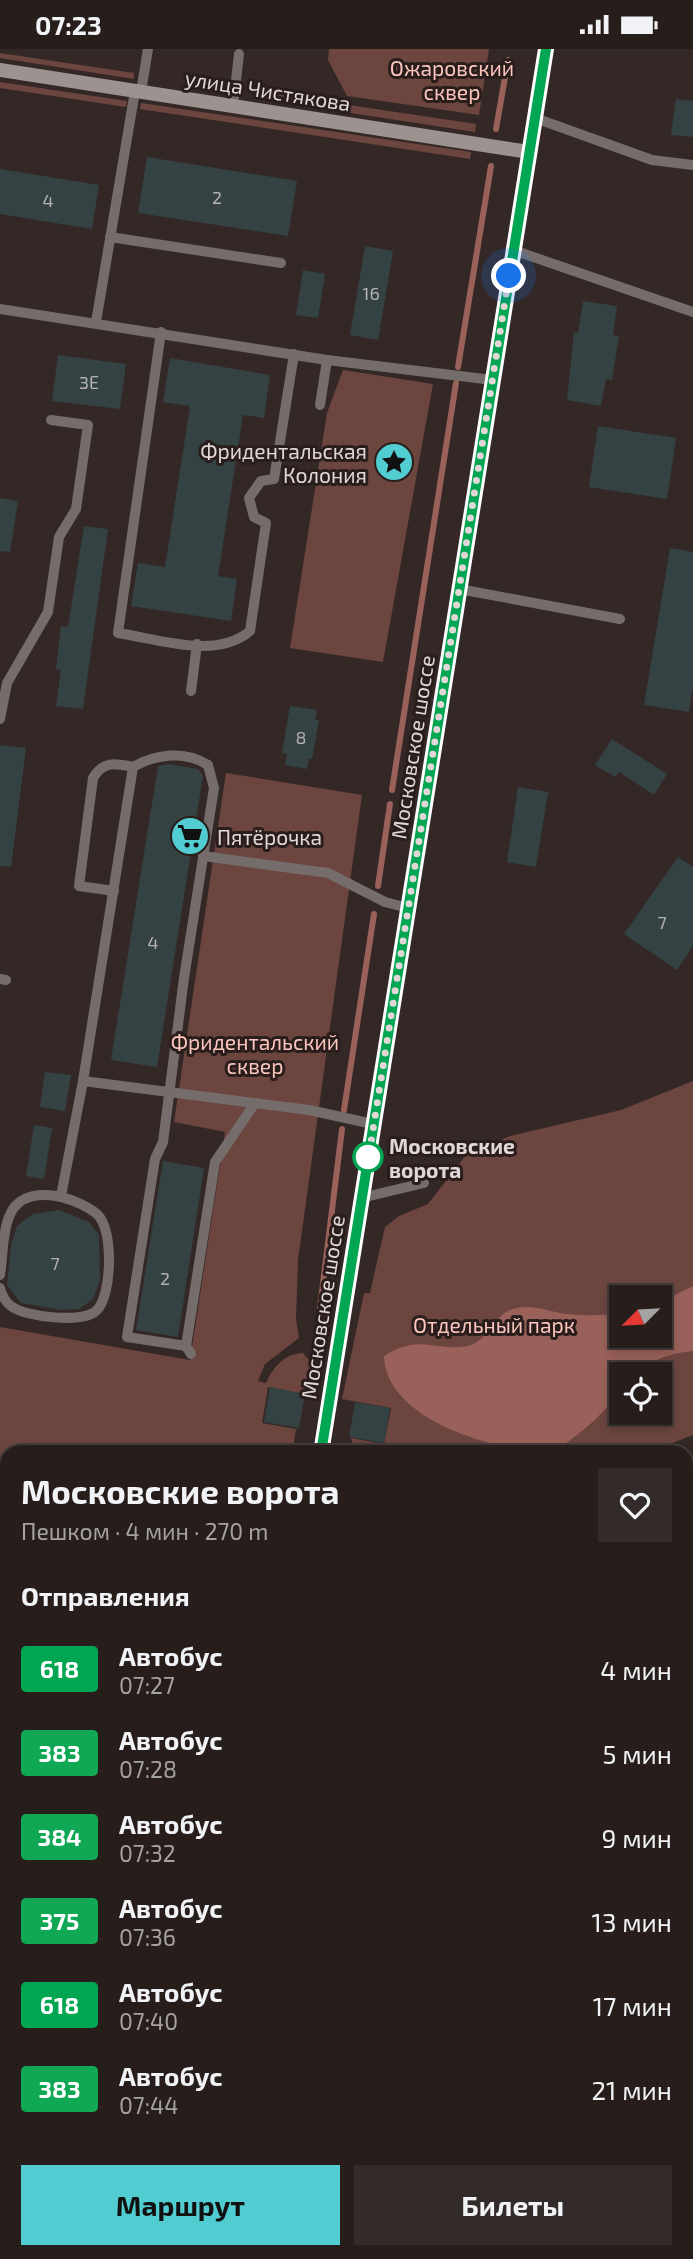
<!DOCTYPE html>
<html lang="ru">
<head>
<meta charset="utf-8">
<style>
  :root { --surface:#271e1c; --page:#332b29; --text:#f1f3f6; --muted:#a4a2a3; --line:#433c3b; --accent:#51ccd1 }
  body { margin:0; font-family:"Exo 2",sans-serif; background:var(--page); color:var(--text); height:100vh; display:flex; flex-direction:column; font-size:26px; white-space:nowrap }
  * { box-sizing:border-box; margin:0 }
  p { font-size:23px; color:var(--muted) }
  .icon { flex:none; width:38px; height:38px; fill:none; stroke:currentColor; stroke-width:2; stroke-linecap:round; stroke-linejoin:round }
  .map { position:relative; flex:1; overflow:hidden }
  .sheet { position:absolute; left:0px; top:1396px; width:693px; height:814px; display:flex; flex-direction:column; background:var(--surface); border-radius:21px 21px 0 0; box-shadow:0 4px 10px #0003,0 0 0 2px var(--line) }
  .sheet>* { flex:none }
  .badge { padding:0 14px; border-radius:5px; font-size:24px; line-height:46px }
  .needle { width:46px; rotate:246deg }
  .fabs { position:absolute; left:609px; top:1236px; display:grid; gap:14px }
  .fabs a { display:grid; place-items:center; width:63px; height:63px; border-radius:0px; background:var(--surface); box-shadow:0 4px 10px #0003,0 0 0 2px var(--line); font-size:35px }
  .you { position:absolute; width:35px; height:35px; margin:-18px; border:5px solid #fff; border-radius:50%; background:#1a73e8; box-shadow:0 0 0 10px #1a73e833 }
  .map>.badge { position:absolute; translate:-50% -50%; box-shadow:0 0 0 4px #fff }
  h2 { padding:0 21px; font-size:26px; line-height:63px }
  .round { display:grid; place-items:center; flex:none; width:74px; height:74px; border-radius:0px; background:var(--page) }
  .overview { display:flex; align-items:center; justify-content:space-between; height:119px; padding:0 21px }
  h1 { font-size:33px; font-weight:700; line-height:52px }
  .primary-button { display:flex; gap:14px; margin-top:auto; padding:14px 21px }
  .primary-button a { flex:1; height:80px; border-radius:0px; background:var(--accent); color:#111; font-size:28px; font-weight:700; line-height:80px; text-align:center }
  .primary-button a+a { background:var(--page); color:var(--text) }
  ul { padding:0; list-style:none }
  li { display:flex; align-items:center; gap:21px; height:84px; padding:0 21px }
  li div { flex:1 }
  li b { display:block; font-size:26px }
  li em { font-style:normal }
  li .badge { min-width:77px; font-weight:700; text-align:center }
  .status { display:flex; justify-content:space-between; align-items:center; height:49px; padding:0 35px; background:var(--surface); direction:ltr }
  .status svg { height:19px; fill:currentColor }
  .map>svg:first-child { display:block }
  .green { fill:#6c453f; fill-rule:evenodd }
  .water { fill:#996159 }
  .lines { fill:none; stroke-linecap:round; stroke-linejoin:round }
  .stream { stroke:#996159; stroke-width:6 }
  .building { fill:#344243 }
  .lane { stroke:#746d6c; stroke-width:10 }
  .secondary { stroke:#9c9290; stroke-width:14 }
  .line-casing { stroke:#fff; stroke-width:16 }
  .line { stroke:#00a651; stroke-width:10 }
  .walk { stroke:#e0d7d6; stroke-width:7; stroke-dasharray:0 12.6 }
  .stop-dot { fill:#fff; stroke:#00a651; stroke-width:3.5 }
  .labels { text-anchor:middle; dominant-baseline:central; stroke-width:6; stroke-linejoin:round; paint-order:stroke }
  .number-label { font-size:18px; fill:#b5b2b1 }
  .park-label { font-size:21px; fill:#fcc6be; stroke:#2a1e1c }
  .street-label { font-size:21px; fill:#e0d7d6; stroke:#2a1e1c }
  .poi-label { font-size:21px; fill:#e0d7d6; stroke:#2a1e1c; text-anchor:end }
  .stop-label { font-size:21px; font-weight:bold; fill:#e0d7d6; stroke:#2a1e1c; text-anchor:start }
</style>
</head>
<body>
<div class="status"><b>07:23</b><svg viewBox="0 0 49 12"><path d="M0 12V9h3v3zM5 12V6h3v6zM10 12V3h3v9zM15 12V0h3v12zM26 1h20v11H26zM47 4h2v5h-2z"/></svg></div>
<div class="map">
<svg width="693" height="2210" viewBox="0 0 693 2210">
  <rect width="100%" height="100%" fill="#342826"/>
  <g class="green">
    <path d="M329 0H489L479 66 347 47 328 11Z"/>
    <path d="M0 4 134 24V30L0 9Z"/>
    <path d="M0 33 127 52 126 58 0 39Z"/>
    <path d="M262 43 476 75 475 83 266 51Z"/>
    <path d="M141 54 471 103 470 110 140 60Z"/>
    <path d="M343 321 433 335 383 613 290 599 327 364Z"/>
    <path d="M226 724 362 746 298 1211 296 1270 299 1289 265 1315 258 1332 266 1334C273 1318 284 1305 303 1304L309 1311 319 1348 268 1338 262 1374 296 1380 293 1398 280 1397 279 1404H7V1436L0 1435V1278L190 1311 225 1083 174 1073Z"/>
    <path d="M693 1032V1386L649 1403H354L351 1389 384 1395 391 1359 342 1350 364 1244H370L385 1178 399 1167 428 1155 466 1106 510 1087 621 1061ZM621 1248H660V1286H621ZM621 1325H660V1363H621Z"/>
    <path d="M693 1451V2055L686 2054V1455Z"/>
    <path d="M226 2203H554L553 2210H227Z"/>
  </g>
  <path class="water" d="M693 1237V1302C672 1304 650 1310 635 1325H621C621 1358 578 1384 555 1403 501 1404 386 1373 384 1307 420 1284 435 1303 468 1297 489 1292 493 1266 513 1260 532 1254 549 1263 567 1265 585 1267 603 1266 621 1265V1286H660V1253Z"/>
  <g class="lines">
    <g class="stream">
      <path d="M496 80 508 11"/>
      <path d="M458 318 491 117"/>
      <path d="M392 741 456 334"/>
      <path d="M378 837 390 755"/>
      <path d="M344 1061 374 865"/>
      <path d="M325 1259H320L342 1080"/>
    </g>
  </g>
  <g class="building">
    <path d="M676 50 693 52V88L671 86Z"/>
    <path d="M147 108 297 132 288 187 138 164Z"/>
    <path d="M0 120 99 136 92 180 0 165Z"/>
    <path d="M365 197 393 202 378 291 350 286Z"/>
    <path d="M303 221 325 225 318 269 296 266Z"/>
    <path d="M583 252 617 257 613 286 619 287 612 331 606 330 601 357 567 351 574 283 578 284Z"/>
    <path d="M58 306 126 315 120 360 52 352Z"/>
    <path d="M170 309 270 326 264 369 243 366 218 527 237 530 231 572 131 557 138 514 165 518 190 357 163 353Z"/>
    <path d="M598 377 676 389 667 450 589 438Z"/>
    <path d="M0 449 18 452 10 503 0 502Z"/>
    <path d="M84 477 108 480 83 660 56 657 61 621 56 620 61 577 68 578Z"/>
    <path d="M670 499 693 503V637L689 663 644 656Z"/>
    <path d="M290 657 317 661 315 671H319L312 710 309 709 307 720 285 716 287 705 282 704Z"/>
    <path d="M612 690 667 725 654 746 619 723 615 728 595 716Z"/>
    <path d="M0 696 26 699 11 818 0 817Z"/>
    <path d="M168 715 198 720 203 727 157 1018 111 1011 158 717Z"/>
    <path d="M518 738 548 743 536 818 507 813Z"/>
    <path d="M678 808 693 818V897L677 921 624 885Z"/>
    <path d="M45 1023 71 1026 65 1062 40 1058Z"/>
    <path d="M34 1076 52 1079 44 1130 26 1127Z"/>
    <path d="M163 1112 204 1119 178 1288 136 1281Z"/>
    <path d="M59 1161 89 1173 99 1186 100 1231 93 1250 79 1260 61 1261 21 1254 7 1236 11 1196 17 1177 33 1165Z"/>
    <path d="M270 1338 305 1345 299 1379 264 1373Z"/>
    <path d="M355 1353 390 1359 384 1394 349 1388Z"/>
  </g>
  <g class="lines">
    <g class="lane">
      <path d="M141 43 148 0"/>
      <path d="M233 57 239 5"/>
      <path d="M535 69 652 111 693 116"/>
      <path d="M110 188 281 214"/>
      <path d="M513 201 693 263"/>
      <path d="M0 260 327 311 493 331"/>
      <path d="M96 273 135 42"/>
      <path d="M161 283 118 584C158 590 216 611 250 582L266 474 254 468 249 449 261 432 274 430 294 305"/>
      <path d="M320 356 327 311"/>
      <path d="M459 540 620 570"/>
      <path d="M191 642 197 595"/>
      <path d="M0 670 7 634 48 563 59 488 76 460 88 376 51 371"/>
      <path d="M203 807 328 824 385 853 408 859"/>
      <path d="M114 842 79 837 93 729C103 712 115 714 133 718"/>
      <path d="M0 930 6 931"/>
      <path d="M83 1032 309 1061 373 1075"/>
      <path d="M61 1147 83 1032 133 718C156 705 185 701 208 716L214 739 184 929 163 1093 155 1110 127 1288 186 1297"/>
      <path d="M361 1149 424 1134"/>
      <path d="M0 1226C3 1208 2 1185 9 1168 22 1132 75 1147 97 1165 114 1180 112 1246 97 1261 85 1275 24 1268 11 1257 5 1253 2 1246 0 1239"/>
      <path d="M191 1305 186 1297 215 1113 255 1054"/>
      <path d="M0 1637 7 1638"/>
      <path d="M0 1781H7"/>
      <path d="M0 1810 7 1814"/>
      <path d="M0 1870 7 1872"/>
      <path d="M0 1981 7 1976"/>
      <path d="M686 2154 693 2155"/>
    </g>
    <g class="secondary">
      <path d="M0 21 529 103"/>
      <path d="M321 1404 546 0"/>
      <path d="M686 1421 693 1418"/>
      <path d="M0 1452 7 1453"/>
      <path d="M185 2210 186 2203"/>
    </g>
  </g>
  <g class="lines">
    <defs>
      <path id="line" d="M321 1404 546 0"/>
    </defs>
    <use href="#line" class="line-casing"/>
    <use href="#line" class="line"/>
    <path class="walk" d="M368 1108V1112L509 227"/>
  </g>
  <defs>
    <symbol id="sight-disc" viewBox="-11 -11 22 22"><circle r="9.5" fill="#51ccd1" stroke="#2a1e1c"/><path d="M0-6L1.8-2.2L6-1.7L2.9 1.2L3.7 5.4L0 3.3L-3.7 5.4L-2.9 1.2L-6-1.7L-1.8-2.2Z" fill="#111"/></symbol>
    <symbol id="supermarket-disc" viewBox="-11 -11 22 22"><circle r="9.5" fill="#51ccd1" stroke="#2a1e1c"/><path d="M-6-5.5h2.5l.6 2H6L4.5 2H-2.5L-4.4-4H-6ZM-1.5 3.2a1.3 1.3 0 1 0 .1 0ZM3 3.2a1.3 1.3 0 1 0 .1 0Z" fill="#111"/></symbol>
  </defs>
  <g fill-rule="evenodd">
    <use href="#sight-disc" x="372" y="391" width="44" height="44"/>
    <use href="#supermarket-disc" x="168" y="765" width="44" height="44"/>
  </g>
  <circle class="stop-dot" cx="368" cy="1108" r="14"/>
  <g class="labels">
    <g class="number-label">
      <text x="217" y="148">2</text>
      <text x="48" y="151">4</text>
      <text x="371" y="244">16</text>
      <text x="89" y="333">3Е</text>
      <text x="301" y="688">8</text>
      <text x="662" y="873">7</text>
      <text x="153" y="893">4</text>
      <text x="55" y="1214">7</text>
      <text x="165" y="1229">2</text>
    </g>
    <g class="park-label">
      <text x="452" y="18">Ожаровский<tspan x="452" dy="24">сквер</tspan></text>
      <text x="255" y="992">Фридентальский<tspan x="255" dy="24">сквер</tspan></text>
      <text x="494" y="1275">Отдельный парк</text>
    </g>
    <g class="street-label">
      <text transform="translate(268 41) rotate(9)">улица Чистякова</text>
      <text transform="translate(412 698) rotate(-81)">Московское шоссе</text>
      <text transform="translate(322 1258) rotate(-81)">Московское шоссе</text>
    </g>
    <g class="poi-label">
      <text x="367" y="401">Фридентальская<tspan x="367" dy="24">Колония</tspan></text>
      <text x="217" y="787" text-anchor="start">Пятёрочка</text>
    </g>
    <g class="stop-label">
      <text x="389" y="1096">Московские<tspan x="389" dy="24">ворота</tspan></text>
    </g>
  </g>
</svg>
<div class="fabs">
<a><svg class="needle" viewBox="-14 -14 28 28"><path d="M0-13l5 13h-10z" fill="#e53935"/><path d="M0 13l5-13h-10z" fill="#a4a2a3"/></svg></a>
<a><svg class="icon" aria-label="locate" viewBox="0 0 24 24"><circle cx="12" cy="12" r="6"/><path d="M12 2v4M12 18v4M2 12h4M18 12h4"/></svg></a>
</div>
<div class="you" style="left:509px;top:227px"></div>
<section class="sheet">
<div class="overview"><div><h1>Московские ворота</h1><p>Пешком · 4 мин · 270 m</p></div><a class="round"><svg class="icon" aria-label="heart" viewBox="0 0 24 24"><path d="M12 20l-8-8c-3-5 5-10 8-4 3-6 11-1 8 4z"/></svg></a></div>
<h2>Отправления</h2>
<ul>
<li><span class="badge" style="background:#00a651;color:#fff">618</span><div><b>Автобус</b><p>07:27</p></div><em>4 мин</em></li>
<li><span class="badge" style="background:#10a855;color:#fff">383</span><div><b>Автобус</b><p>07:28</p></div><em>5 мин</em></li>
<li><span class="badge" style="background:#10a855;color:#fff">384</span><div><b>Автобус</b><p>07:32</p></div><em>9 мин</em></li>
<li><span class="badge" style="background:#10a855;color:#fff">375</span><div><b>Автобус</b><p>07:36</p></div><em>13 мин</em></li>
<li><span class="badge" style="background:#00a651;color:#fff">618</span><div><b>Автобус</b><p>07:40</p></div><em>17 мин</em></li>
<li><span class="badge" style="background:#10a855;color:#fff">383</span><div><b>Автобус</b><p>07:44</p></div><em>21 мин</em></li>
</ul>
<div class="primary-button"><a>Маршрут</a><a>Билеты</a></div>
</section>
</div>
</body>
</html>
